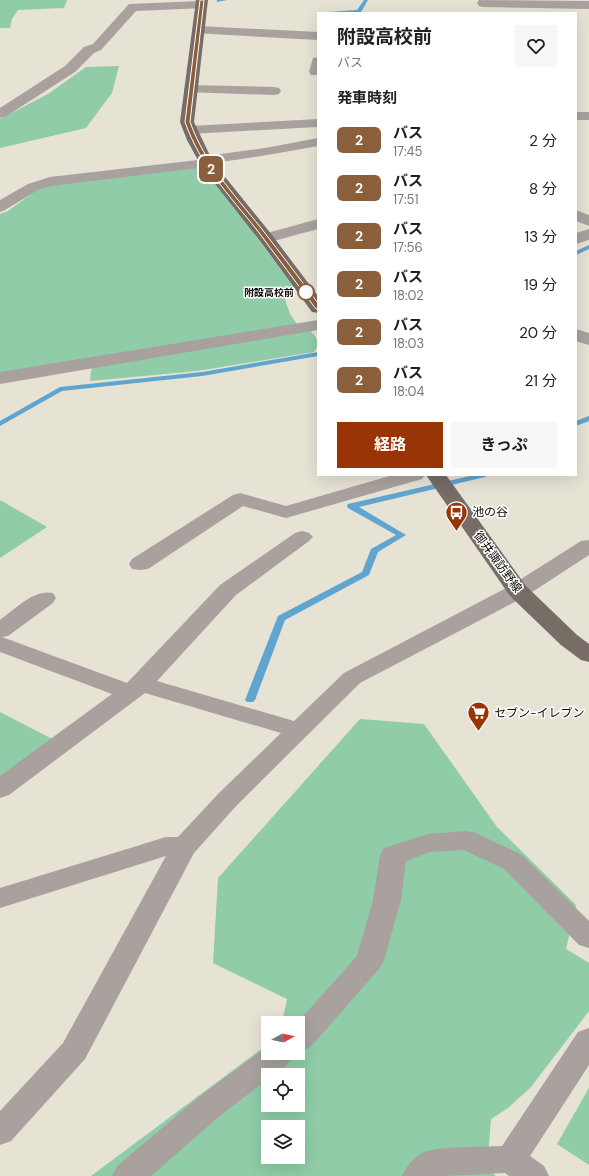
<!DOCTYPE html>
<html lang="ja">
<head>
<meta charset="utf-8">
<style>
  :root { --surface:#fff; --page:#f6f6f6; --text:#202124; --muted:#757577; --accent:#993406 }
  body { margin:0; font-family:"DM Sans","Noto Sans JP",sans-serif; background:var(--page); color:var(--text); height:100vh; display:flex; flex-direction:column; font-size:15px; white-space:nowrap }
  * { box-sizing:border-box; margin:0 }
  p { font-size:13px; color:var(--muted) }
  .icon { flex:none; width:22px; height:22px; fill:none; stroke:currentColor; stroke-width:2; stroke-linecap:round; stroke-linejoin:round }
  .map { position:relative; flex:1; overflow:hidden }
  .drawer { position:absolute; left:317px; top:12px; width:260px; height:464px; display:flex; flex-direction:column; background:var(--surface); border-radius:0px; box-shadow:0 4px 16px #0002 }
  .drawer>* { flex:none }
  .badge { padding:0 8px; border-radius:6px; font-size:14px; line-height:26px }
  .needle { width:26px; rotate:82deg }
  .buttons { position:absolute; left:261px; top:1016px; display:grid; gap:8px }
  .buttons a { display:grid; place-items:center; width:44px; height:44px; border-radius:0px; background:var(--surface); box-shadow:0 4px 16px #0002; font-size:20px }
  .map>.badge { position:absolute; translate:-50% -50%; box-shadow:0 0 0 2px #fff }
  h2 { padding:0 20px; font-size:15px; line-height:36px }
  .round { display:grid; place-items:center; flex:none; width:42px; height:42px; border-radius:0px; background:var(--page) }
  .headline { display:flex; align-items:center; justify-content:space-between; height:68px; padding:0 20px }
  h1 { font-size:19px; font-weight:700; line-height:30px }
  .button { display:flex; gap:8px; margin-top:auto; padding:8px 20px }
  .button a { flex:1; height:46px; border-radius:0px; background:var(--accent); color:#fff; font-size:16px; font-weight:700; line-height:46px; text-align:center }
  .button a+a { background:var(--page); color:var(--text) }
  ul { padding:0; list-style:none }
  li { display:flex; align-items:center; gap:12px; height:48px; padding:0 20px }
  li div { flex:1 }
  li b { display:block; font-size:15px }
  li em { font-style:normal }
  li .badge { min-width:44px; font-weight:700; text-align:center }
  .map>svg:first-child { display:block }
  .green { fill:#8fcca7; fill-rule:evenodd }
  .lines { fill:none; stroke-linecap:round; stroke-linejoin:round }
  .stream { fill:#60a5d0; fill-rule:evenodd }
  .minor { fill:#a8a19e; fill-rule:evenodd }
  .major { fill:#776c66; fill-rule:evenodd }
  .line { fill:#8b5e3c; stroke:#fff }
  .stop-dot { fill:#fff; stroke:#8b5e3c; stroke-width:2 }
  .labels { text-anchor:middle; dominant-baseline:central; stroke-width:3; stroke-linejoin:round; paint-order:stroke }
  .far-stop-label { font-size:10px; font-weight:bold; fill:#0d0b07; stroke:#fff; text-anchor:end }
  .poi-label { font-size:12px; fill:#0d0b07; stroke:#fff; text-anchor:start }
  .street-label { font-size:12px; fill:#0d0b07; stroke:#fff }
</style>
</head>
<body>
<div class="map">
<svg width="589" height="1176" viewBox="0 0 589 1176">
  <rect width="100%" height="100%" fill="#e6e2d4"/>
  <g class="green">
    <path d="M0 0H67L64 8 18 10 12 19 10 28H0Z"/>
    <path d="M119 66 112 93 86 128 0 148V119L48 94 86 67Z"/>
    <path d="M204 165 294 288 283 294 290 314 297 324 0 374V214L8 211 38 189 62 183Z"/>
    <path d="M310 330C317 339 321 342 314 352L197 371 90 381 92 366Z"/>
    <path d="M0 500 47 527 0 558Z"/>
    <path d="M0 712 56 741 0 784Z"/>
    <path d="M360 719 424 724 497 827 576 905 566 949 589 963V1011L531 1087 508 1108 491 1119 487 1169 496 1176H91L268 1044V1053H298V1023H282L287 999 213 963 218 878ZM268 1075H298V1105H268ZM268 1127H298V1157H268Z"/>
    <path d="M589 1088V1165L557 1144Z"/>
  </g>
  <g class="lines">
    <g class="stream">
      <path d="M217 0H227L217 2Z"/>
      <path d="M364 0H368L361 12 326 13 328 12 357 10Z"/>
      <path d="M589 245V249L576 255V251Z"/>
      <path d="M318 352V356L202 376 62 391 0 426V421L60 387 202 372Z"/>
      <path d="M589 416V421L576 426V421Z"/>
      <path d="M474 475H489L485 477 359 507 406 535 378 552 369 575 285 620 255 700 253 702H247L245 700 278 616 362 572 371 549 396 535 348 508 347 506 348 504Z"/>
    </g>
    <g class="minor">
      <path d="M479 0 589 1V9L483 7 479 6 477 3Z"/>
      <path d="M201 1 205 2 207 5 205 8 136 11 101 50 94 53 75 72 5 117 0 118V108L65 66 84 47 93 44 129 4Z"/>
      <path d="M198 26 318 32V40L194 33 192 30 194 27Z"/>
      <path d="M318 57V75H311L309 72 313 58Z"/>
      <path d="M191 85 274 87 279 88 281 91 279 94 274 95 186 92 184 89 186 86Z"/>
      <rect x="576" y="112" width="13" height="8"/>
      <path d="M318 119 317 127 190 134 185 133 183 130 185 127 190 126Z"/>
      <path d="M318 138V146C283 152 248 159 213 163L211 166 206 167 51 186 38 190 5 210 0 212V200L28 184 50 177 198 160 200 157 205 156 265 148Z"/>
      <path d="M576 210 589 215V226L576 221Z"/>
      <path d="M318 219V229L266 243 260 241 258 238 260 235Z"/>
      <path d="M589 229V240L576 244V233Z"/>
      <path d="M318 320V330L0 384V372Z"/>
      <path d="M576 329 589 333V345L576 341Z"/>
      <path d="M393 475H425L422 479 286 518 243 506 148 569 140 570 132 569 129 564 132 559 233 495 240 493 286 506Z"/>
      <path d="M302 531 309 533 313 537 309 541 236 595 157 681 294 721 344 673 510 586 581 541 589 540V555L526 596 360 683 237 805 194 853 85 1059 11 1141 0 1145V1111L63 1043 166 856 0 908V888L166 837H178L219 793 281 733 145 693 9 795 0 798V776L112 694 0 652V620C15 609 34 589 53 593L56 598 53 603 8 636 2 637 127 683 220 585 295 533Z"/>
      <path d="M467 831 476 833 522 855 589 921V948L579 945 504 869 464 850 430 852 406 861 401 900 384 960 380 968 315 1042 309 1048 298 1052 297 1023 357 956 373 900 380 855 384 848 428 834Z"/>
      <path d="M589 1028V1065L530 1156 544 1166 549 1176H509L505 1173 444 1176H402C406 1167 413 1158 422 1153 436 1146 484 1147 502 1146L578 1032Z"/>
      <path d="M268 1046V1053H295C290 1062 279 1075 268 1075V1079L222 1114 151 1176H112L117 1166 200 1096Z"/>
    </g>
    <g class="major">
      <path d="M196 0H208L194 122 213 162 272 235 318 296V313L312 312 260 241 201 166 187 140 180 122Z"/>
      <path d="M426 475H446L526 586 577 635 589 644V662L581 660 561 645 510 596Z"/>
    </g>
  </g>
  <path class="line" d="M200 0H204L190 122C205 164 233 193 261 228 281 254 301 280 320 306V309H316C296 283 277 256 257 230 229 195 200 165 185 122Z"/>
  <defs>
    <symbol id="bus-pin" viewBox="-11 -11 22 30"><path d="M0 17L-7.5 6A9.5 9.5 0 1 1 7.5 6Z" fill="#993406" stroke="#fff"/><path d="M-5-6H5V4H4V6H2V4H-2V6H-4V4H-5ZM-3.5-4V0h7V-4ZM-3.5 1.2v1.5H-2V1.2ZM2 1.2v1.5H3.5V1.2Z" fill="#fff"/></symbol>
    <symbol id="supermarket-pin" viewBox="-11 -11 22 30"><path d="M0 17L-7.5 6A9.5 9.5 0 1 1 7.5 6Z" fill="#993406" stroke="#fff"/><path d="M-6-5.5h2.5l.6 2H6L4.5 2H-2.5L-4.4-4H-6ZM-1.5 3.2a1.3 1.3 0 1 0 .1 0ZM3 3.2a1.3 1.3 0 1 0 .1 0Z" fill="#fff"/></symbol>
  </defs>
  <g fill-rule="evenodd">
    <use href="#bus-pin" x="444" y="500" width="25" height="34"/>
    <use href="#supermarket-pin" x="466" y="700" width="25" height="34"/>
  </g>
  <circle class="stop-dot" cx="306" cy="292" r="8"/>
  <g class="labels">
    <g class="far-stop-label">
      <text x="294" y="292">附設高校前</text>
    </g>
    <g class="poi-label">
      <text x="472" y="512">池の谷</text>
      <text x="494" y="713">セブン-イレブン</text>
    </g>
    <g class="street-label">
      <text transform="translate(498 562) rotate(54)">御井諏訪野線</text>
    </g>
  </g>
</svg>
<div class="buttons">
<a><svg class="needle" viewBox="-14 -14 28 28"><path d="M0-13l5 13h-10z" fill="#e53935"/><path d="M0 13l5-13h-10z" fill="#757577"/></svg></a>
<a><svg class="icon" aria-label="locate" viewBox="0 0 24 24"><circle cx="12" cy="12" r="6"/><path d="M12 2v4M12 18v4M2 12h4M18 12h4"/></svg></a>
<a><svg class="icon" aria-label="layers" viewBox="0 0 24 24"><path d="M12 4l9 5-9 5-9-5zM3 14l9 5 9-5"/></svg></a>
</div>
<b class="badge" style="left:211px;top:169px;background:#8b5e3c;color:#fff">2</b>
<section class="drawer">
<div class="headline"><div><h1>附設高校前</h1><p>バス</p></div><a class="round"><svg class="icon" aria-label="heart" viewBox="0 0 24 24"><path d="M12 20l-8-8c-3-5 5-10 8-4 3-6 11-1 8 4z"/></svg></a></div>
<h2>発車時刻</h2>
<ul>
<li><span class="badge" style="background:#8b5e3c;color:#fff">2</span><div><b>バス</b><p>17:45</p></div><em>2 分</em></li>
<li><span class="badge" style="background:#8b5e3c;color:#fff">2</span><div><b>バス</b><p>17:51</p></div><em>8 分</em></li>
<li><span class="badge" style="background:#8b5e3c;color:#fff">2</span><div><b>バス</b><p>17:56</p></div><em>13 分</em></li>
<li><span class="badge" style="background:#8b5e3c;color:#fff">2</span><div><b>バス</b><p>18:02</p></div><em>19 分</em></li>
<li><span class="badge" style="background:#8b5e3c;color:#fff">2</span><div><b>バス</b><p>18:03</p></div><em>20 分</em></li>
<li><span class="badge" style="background:#8b5e3c;color:#fff">2</span><div><b>バス</b><p>18:04</p></div><em>21 分</em></li>
</ul>
<div class="button"><a>経路</a><a>きっぷ</a></div>
</section>
</div>
</body>
</html>
